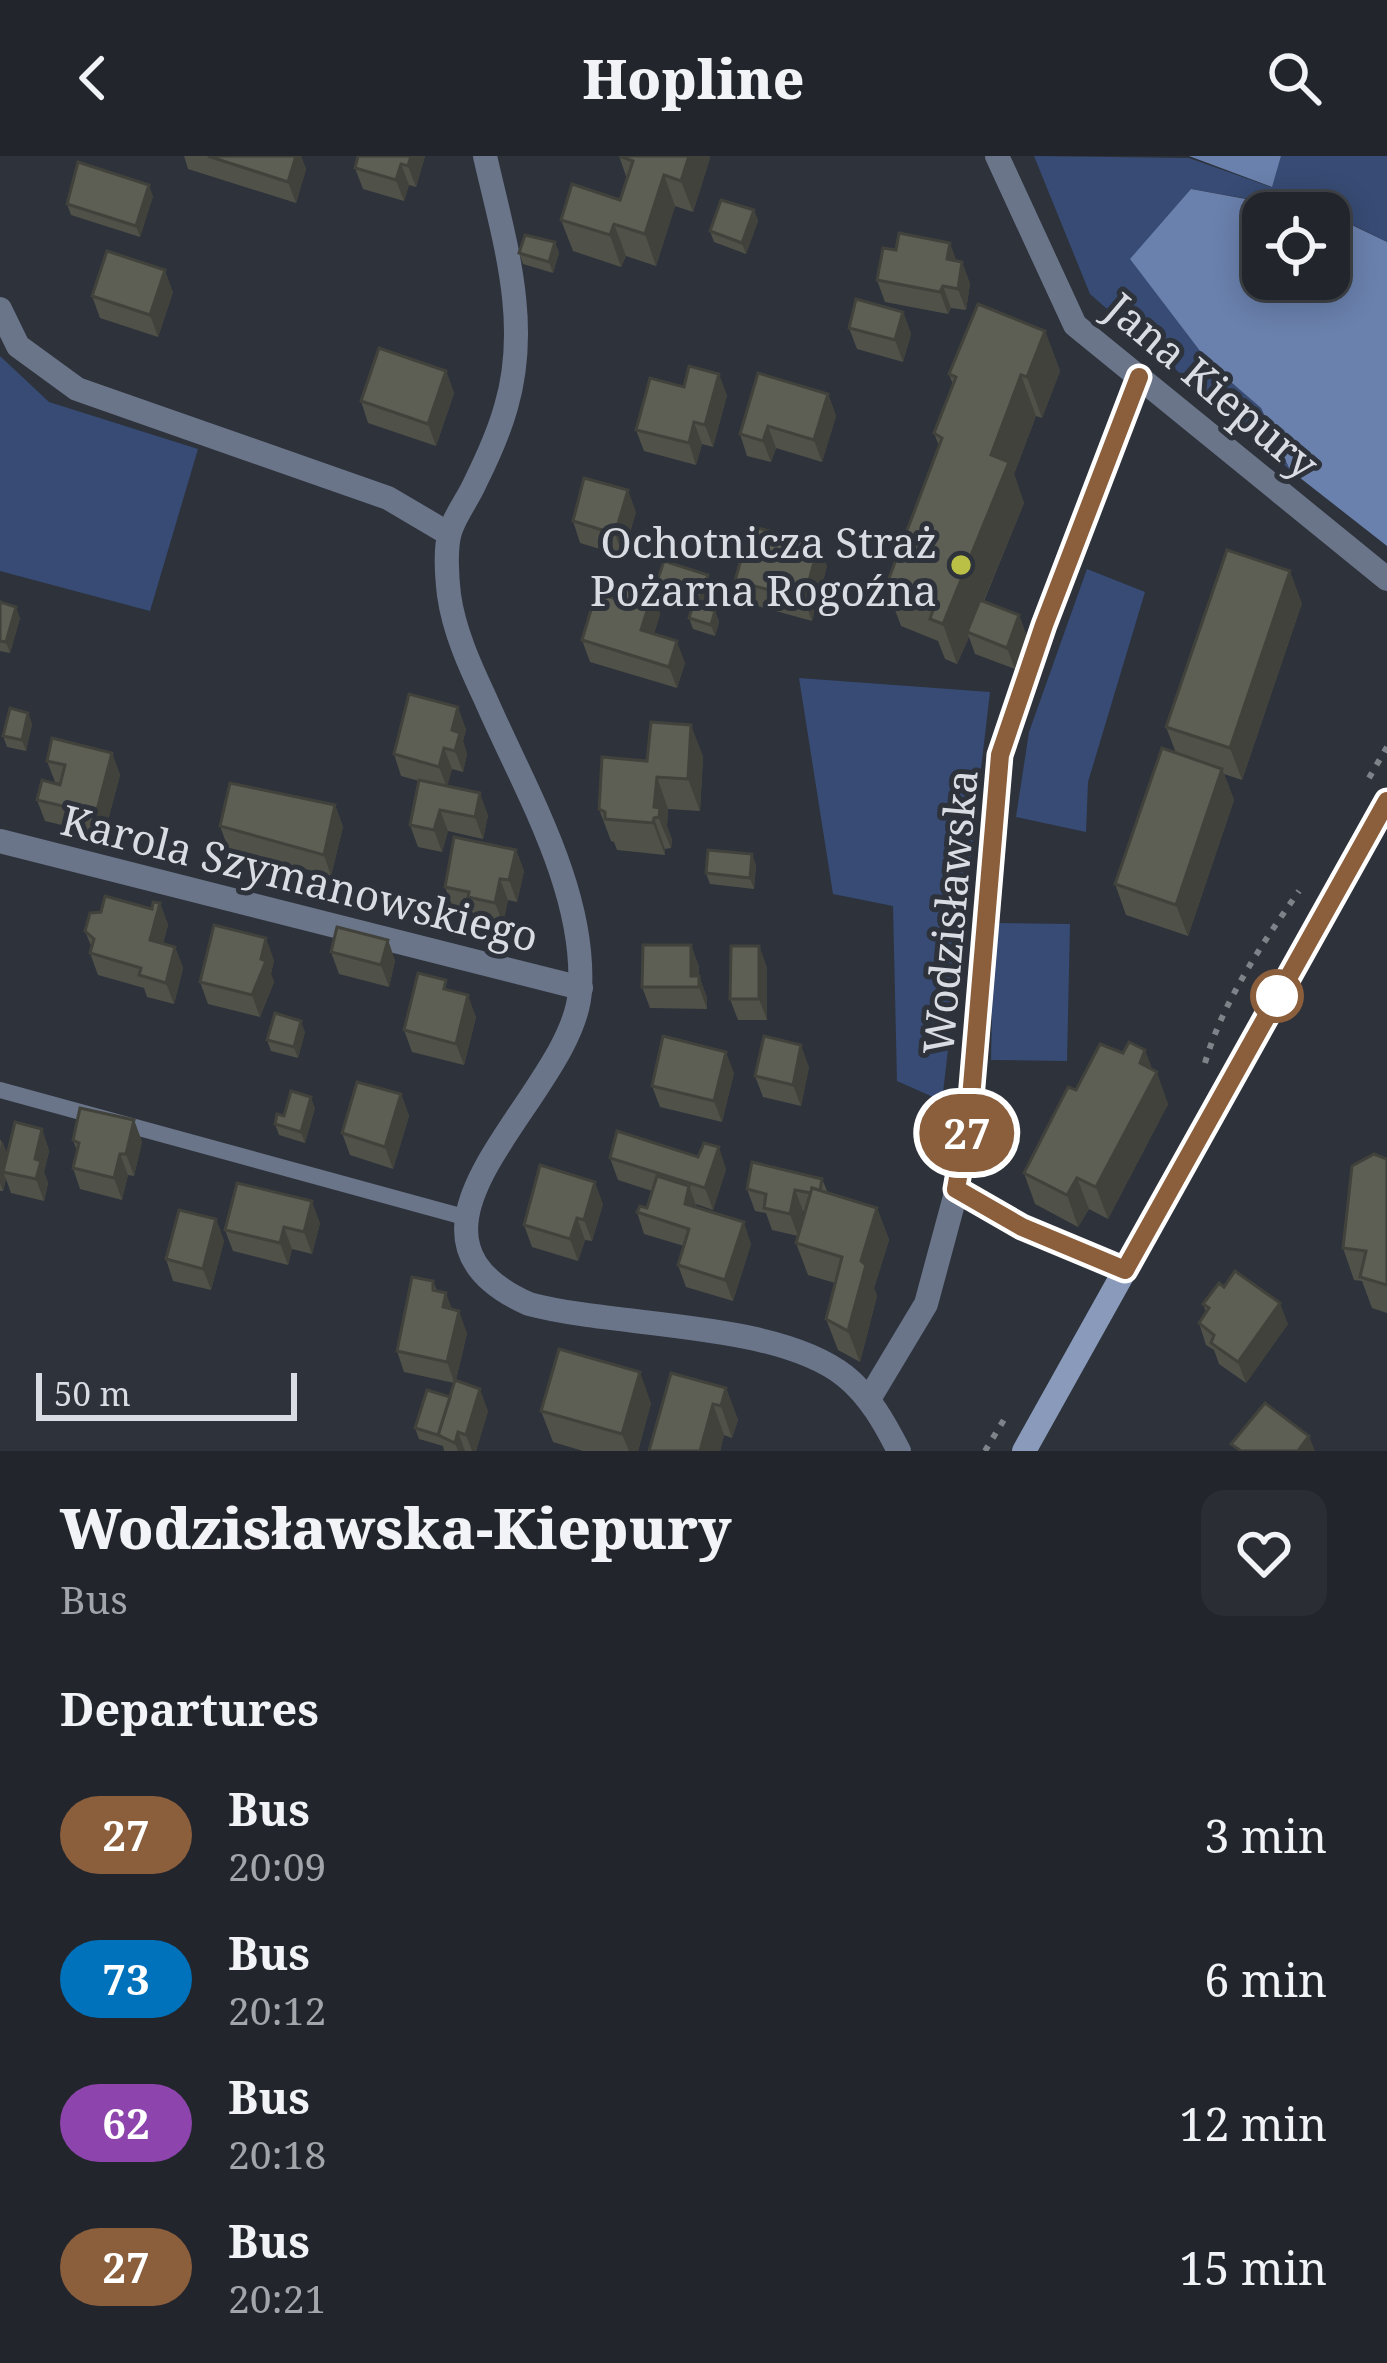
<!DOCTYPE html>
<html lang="en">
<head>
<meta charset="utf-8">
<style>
  :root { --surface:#22262c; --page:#2a2e34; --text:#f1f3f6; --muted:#a2a5a9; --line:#3f4348 }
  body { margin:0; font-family:"Noto Serif",serif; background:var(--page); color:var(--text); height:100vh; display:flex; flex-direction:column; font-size:45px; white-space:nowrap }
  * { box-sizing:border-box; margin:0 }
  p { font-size:39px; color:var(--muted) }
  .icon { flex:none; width:66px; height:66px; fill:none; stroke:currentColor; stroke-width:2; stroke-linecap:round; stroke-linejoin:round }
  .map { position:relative; height:1295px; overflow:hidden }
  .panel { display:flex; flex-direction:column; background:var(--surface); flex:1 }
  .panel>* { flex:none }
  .badge { padding:0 24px; border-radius:39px; font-size:42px; line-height:78px }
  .buttons { position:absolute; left:1242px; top:36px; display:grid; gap:24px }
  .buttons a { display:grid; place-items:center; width:108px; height:108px; border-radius:24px; background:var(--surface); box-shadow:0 6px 30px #0003,0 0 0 3px var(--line); font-size:60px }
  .scale { position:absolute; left:36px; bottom:30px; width:261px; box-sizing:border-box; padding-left:12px; border:6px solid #d9dce2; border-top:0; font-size:33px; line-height:42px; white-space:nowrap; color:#d9dce2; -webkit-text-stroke:9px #2d323b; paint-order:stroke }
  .map>.badge { position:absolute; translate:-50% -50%; box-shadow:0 0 0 6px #fff }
  h2 { padding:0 60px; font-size:45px; line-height:108px }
  .round { display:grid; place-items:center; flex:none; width:126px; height:126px; border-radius:24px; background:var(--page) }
  .summary { display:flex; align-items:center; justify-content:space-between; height:204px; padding:0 60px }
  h1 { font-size:57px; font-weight:800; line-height:90px }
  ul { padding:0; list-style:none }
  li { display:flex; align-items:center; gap:36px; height:144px; padding:0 60px }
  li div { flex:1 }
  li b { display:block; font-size:45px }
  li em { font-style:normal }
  li .badge { min-width:132px; font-weight:700; text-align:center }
  header { display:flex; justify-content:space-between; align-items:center; height:156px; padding:0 60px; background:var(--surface); font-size:54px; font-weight:800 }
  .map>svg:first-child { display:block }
  .green { fill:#374b74 }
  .water { fill:#6a81ad }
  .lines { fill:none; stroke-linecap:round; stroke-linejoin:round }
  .path { stroke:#7e8289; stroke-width:6; stroke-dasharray:6 9; stroke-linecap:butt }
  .service { stroke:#6b7589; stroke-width:16 }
  .minor { stroke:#6b7589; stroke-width:24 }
  .secondary { stroke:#8a9aba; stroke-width:24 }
  .wall { fill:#505148 }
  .shaded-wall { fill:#41423b }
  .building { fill:#5d5e54; stroke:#41423b; stroke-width:3 }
  .line-casing { stroke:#fff; stroke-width:27 }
  .line { stroke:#8b5e3c; stroke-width:18 }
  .poi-dot { fill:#bac045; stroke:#2d323b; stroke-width:4.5 }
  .stop-dot { fill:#fff; stroke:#8b5e3c; stroke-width:6 }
  .labels { text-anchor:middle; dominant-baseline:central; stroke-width:10; stroke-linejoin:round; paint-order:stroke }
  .street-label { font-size:42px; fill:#d9dce2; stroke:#2d323b }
  .poi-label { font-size:42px; fill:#d9dce2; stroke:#2d323b; text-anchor:end }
</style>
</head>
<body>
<header><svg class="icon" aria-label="back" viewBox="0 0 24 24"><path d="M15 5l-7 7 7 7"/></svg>Hopline<svg class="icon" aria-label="search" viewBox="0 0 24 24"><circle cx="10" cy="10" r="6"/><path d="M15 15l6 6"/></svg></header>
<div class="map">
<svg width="1387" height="1295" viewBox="0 0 1387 1295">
  <rect width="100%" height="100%" fill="#2d323b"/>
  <g class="green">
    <path d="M1034 0 1189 2 1271 31 1281 0H1387V86L1329 57 1191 33 1210 208 1261 252 1290 314 1090 138Z"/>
    <path d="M0 200 49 246 198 293 150 455 0 415Z"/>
    <path d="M1087 413 1145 436 1088 626 1086 676 1016 661 1029 576Z"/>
    <path d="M799 522 990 536 942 945 897 925 893 750 833 738Z"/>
    <path d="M994 767 1070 768 1067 905 991 904Z"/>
  </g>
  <g class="water">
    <path d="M1189 0H1281L1272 31Z"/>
    <path d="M1191 33 1322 57H1263V123H1329V58L1387 86V390L1290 314 1261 252 1210 208 1130 103Z"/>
  </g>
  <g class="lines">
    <g class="path">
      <path d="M1369 622 1387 591"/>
      <path d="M1205 907C1223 845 1262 788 1299 735"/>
      <path d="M985 1295 1008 1257"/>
    </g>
    <path class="service" d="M0 934 464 1061"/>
    <g class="minor">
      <path d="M485 0C504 84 531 166 506 251 499 276 487 303 475 327 468 343 455 359 450 376 445 392 447 422 449 439 454 475 470 510 485 542 524 632 586 734 580 834 575 938 364 1075 529 1148 619 1172 775 1165 845 1220 870 1240 885 1268 899 1295"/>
      <path d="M997 0 1075 169 1387 423"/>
      <path d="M0 153 18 190 77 233 388 342 449 378"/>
      <path d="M0 685 581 832"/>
      <path d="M1125 1114 1022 1071 957 1033 971 954 1001 599 1044 469 1139 221"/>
      <path d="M869 1243 926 1148 957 1033"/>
    </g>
    <path class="secondary" d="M1024 1295 1387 645"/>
  </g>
  <g class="wall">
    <path d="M184 0H301L306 13 296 47 188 13Z"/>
    <path d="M425 0 416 31 409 29 404 45 363 33 355 12Z"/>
    <path d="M619 0H709L710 2 693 56 675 50 656 110 626 100 621 111 573 95 561 64 620 44 627 23Z"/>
    <path d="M153 40 140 81 71 59 67 48Z"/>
    <path d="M754 54 758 65 746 98 714 86 710 75Z"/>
    <path d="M555 86 559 97 553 117 523 108 519 97Z"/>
    <path d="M957 105 962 106 970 128 966 154 951 152 948 158 885 146 877 124Z"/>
    <path d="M173 136 158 181 100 162 92 140Z"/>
    <path d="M903 156 911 178 903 206 857 193 849 172Z"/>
    <path d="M1045 175 1060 215 1042 262 1036 260 1014 318 1024 347 984 445 1019 459 1027 481 1015 513 975 498 969 481 957 508 945 503 938 485 901 470 886 430 939 290 934 277 953 229 949 218Z"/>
    <path d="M446 215 454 237 436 290 368 267 361 245Z"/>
    <path d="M684 231 727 239 713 291 702 288 696 309 644 295 636 274Z"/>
    <path d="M828 238 836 260 822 306 776 292 771 306 747 300 740 278Z"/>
    <path d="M636 356 623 400 580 387 573 365Z"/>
    <path d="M827 410 812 465 743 446 735 425Z"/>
    <path d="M656 428 712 430 705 452 715 455 719 466 715 480 693 473 689 462 693 450 660 439Z"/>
    <path d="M653 436 660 458 654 478 685 507 677 532 590 506 582 484 620 444Z"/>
    <path d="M0 443 1 446 20 462 10 497 0 495Z"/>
    <path d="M1302 447 1242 624 1224 618 1234 644 1188 780 1126 759 1115 728 1176 597 1166 571Z"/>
    <path d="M28 557 32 568 26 595 7 591 3 580Z"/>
    <path d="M466 573 463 585 467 598 463 616 452 613 447 630 488 659 483 683 448 675 442 696 418 691 410 669 419 625 401 620 394 598Z"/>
    <path d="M112 597 120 619 104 679 45 665 37 644 60 627 55 626 47 605Z"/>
    <path d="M703 600 700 655 668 653 667 670 672 684 671 692 665 693V699L617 694 614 686 611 685 599 653 647 605Z"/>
    <path d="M335 649 343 671 331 720 228 692 220 670Z"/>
    <path d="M516 694 524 715 517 746 508 744 503 768 476 763 474 757 453 752 445 731Z"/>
    <path d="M756 709 754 733 710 728 706 717Z"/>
    <path d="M160 747 168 769 163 787 175 791 183 812 174 848 147 841 144 832 98 819 90 797 92 792 85 775 101 756 152 753Z"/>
    <path d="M388 784 395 805 389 831 339 818 331 796Z"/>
    <path d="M691 789 699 811V820L707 842V853L650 852 642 831Z"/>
    <path d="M759 790 767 812V864H738L730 843Z"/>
    <path d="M274 804 271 818 274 826 260 861 208 848 200 826Z"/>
    <path d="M450 835 476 861 464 909 412 896 404 874Z"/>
    <path d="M305 876 298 902 271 895 267 884Z"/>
    <path d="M809 911 801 950 763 941 755 920Z"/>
    <path d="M1153 914 1168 948 1108 1063 1089 1053 1078 1071 1035 1048 1024 1017 1076 934Z"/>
    <path d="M734 917 722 966 660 951 652 930Z"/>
    <path d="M401 938 409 960 393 1013 350 999 342 977Z"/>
    <path d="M315 952 305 987 279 979 275 968 284 960Z"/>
    <path d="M134 964 142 986 134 1020 128 1019 122 1044 80 1033 73 1012 77 995 73 984Z"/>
    <path d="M42 973 49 995 44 1016 48 1027 44 1045 11 1037 6 1023 3 1035H0V983L7 998Z"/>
    <path d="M610 1002 726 1013 713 1054 696 1048 697 1051 751 1088 733 1145 686 1131 678 1109 684 1090 644 1078 637 1056 647 1052 652 1035 618 1024Z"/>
    <path d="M1387 1003V1157L1372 1152 1362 1125 1354 1124 1343 1092Z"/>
    <path d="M822 1023 828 1037 877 1052 889 1084 874 1132 877 1140 860 1206 838 1194 826 1163 835 1127 808 1119 796 1087 805 1056 803 1055 798 1080 772 1074 766 1057 755 1055 747 1033Z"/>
    <path d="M603 1048 592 1085 585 1084 578 1105 532 1091 524 1069Z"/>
    <path d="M216 1063 224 1085 211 1134 173 1125 166 1103Z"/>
    <path d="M320 1067 312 1098 292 1093 288 1109 233 1095 225 1074Z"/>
    <path d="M433 1125 437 1135 452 1153 467 1177 456 1224 488 1255 476 1295H444L443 1290 419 1283 415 1272 450 1241 454 1227 404 1216 397 1195Z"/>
    <path d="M1203 1148 1288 1168 1246 1227 1219 1208 1214 1194 1206 1189 1199 1167 1206 1156Z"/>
    <path d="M726 1232 738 1264 732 1282 724 1279 720 1295H649Z"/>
    <path d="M651 1247 638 1295H583L553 1286 541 1255Z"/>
  </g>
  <g class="shaded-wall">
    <path d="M296 0H301L306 13 296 47 288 26Z"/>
    <path d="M411 0H425L416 31 408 10Z"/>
    <path d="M689 0H709L710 2 693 56 681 25Z"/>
    <path d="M401 8 409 29 404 45 396 24Z"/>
    <path d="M664 19 675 50 656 110 645 78Z"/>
    <path d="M149 29 153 40 140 81 136 70Z"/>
    <path d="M754 54 758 65 746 98 742 87Z"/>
    <path d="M614 68 626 100 621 111 610 79Z"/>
    <path d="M555 86 559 97 553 117 549 106Z"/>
    <path d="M950 87 958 109 947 103Z"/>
    <path d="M962 106 970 128 966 154 958 133Z"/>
    <path d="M165 114 173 136 158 181 150 159Z"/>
    <path d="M943 130 951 152 948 158 940 136Z"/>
    <path d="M903 156 911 178 903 206 895 184Z"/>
    <path d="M1045 175 1060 215 1042 262 1027 221Z"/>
    <path d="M446 215 454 237 436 290 428 268Z"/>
    <path d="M719 218 727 239 713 291 705 269Z"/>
    <path d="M1021 219 1036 260 1014 318 1024 347 970 477 967 476 969 481 957 508 943 468 991 299Z"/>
    <path d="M828 238 836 260 822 306 814 284Z"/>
    <path d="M694 266 702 288 696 309 689 287Z"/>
    <path d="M768 270 776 292 771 306 763 285Z"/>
    <path d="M628 334 636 356 623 400 615 378Z"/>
    <path d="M819 388 827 410 812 465 804 443Z"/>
    <path d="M1290 415 1302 447 1242 624 1230 592Z"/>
    <path d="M708 419 712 430 704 453 700 442Z"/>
    <path d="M653 436 660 458 649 496 641 474Z"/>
    <path d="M16 451 20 462 10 497 6 486Z"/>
    <path d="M715 455 719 466 715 480 711 469Z"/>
    <path d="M1019 459 1027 481 1015 513 1007 492Z"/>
    <path d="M677 485 685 507 677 532 669 511Z"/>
    <path d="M458 551 466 573 463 585 467 598 463 616 455 595 452 574Z"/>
    <path d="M28 557 32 568 26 595 22 584Z"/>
    <path d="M691 569 703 600 700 655 688 623Z"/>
    <path d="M444 592 452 613 447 632 439 611Z"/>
    <path d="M112 597 120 619 104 679 96 658Z"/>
    <path d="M1222 613 1234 644 1188 780 1176 749Z"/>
    <path d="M657 621 668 653 667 670 672 684 671 692 654 651Z"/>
    <path d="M480 637 488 659 483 683 475 661Z"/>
    <path d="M335 649 343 671 331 720 324 699Z"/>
    <path d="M440 654 448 675 442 696 434 674Z"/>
    <path d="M654 662 665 693V699L653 667Z"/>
    <path d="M516 694 524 715 517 746 509 724Z"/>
    <path d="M752 698 756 709 754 733 750 722Z"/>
    <path d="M500 723 508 744 503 768 495 747Z"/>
    <path d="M160 747 168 769 158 805 150 784Z"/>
    <path d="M266 782 274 804 271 818 274 826 260 861 252 839Z"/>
    <path d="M388 784 395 805 389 831 381 809Z"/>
    <path d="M691 789 699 811V831L691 820Z"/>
    <path d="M759 790 767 812V864L759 843Z"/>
    <path d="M175 791 183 812 174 848 166 827Z"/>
    <path d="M699 820 707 842V853L699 831Z"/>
    <path d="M468 839 476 861 464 909 456 888Z"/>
    <path d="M301 865 305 876 298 902 294 891Z"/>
    <path d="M801 889 809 911 801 950 793 929Z"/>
    <path d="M1145 894 1155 920 1157 916 1168 948 1108 1063 1096 1031Z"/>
    <path d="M726 896 734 917 722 966 714 945Z"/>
    <path d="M401 938 409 960 393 1013 385 991Z"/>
    <path d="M311 941 315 952 305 987 301 976Z"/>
    <path d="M134 964 142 986 134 1020 126 998Z"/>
    <path d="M42 973 49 995 44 1016 48 1027 44 1045 36 1023 35 1003Z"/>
    <path d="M2 984 10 1005 3 1016 6 1023 3 1035 0 1027V992Z"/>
    <path d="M719 991 726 1013 713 1054 705 1032Z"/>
    <path d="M120 998 128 1019 122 1044 114 1022Z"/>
    <path d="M1077 1022 1089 1053 1078 1071 1067 1039Z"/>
    <path d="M595 1026 603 1048 592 1085 584 1064Z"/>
    <path d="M689 1030 697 1052 685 1048Z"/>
    <path d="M795 1034 803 1055 798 1080 790 1058Z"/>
    <path d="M312 1045 320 1067 312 1098 304 1076Z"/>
    <path d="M877 1052 889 1084 874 1132 877 1140 860 1206 848 1175 861 1105Z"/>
    <path d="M577 1062 585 1084 578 1105 570 1083Z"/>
    <path d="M216 1063 224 1085 211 1134 203 1113Z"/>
    <path d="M744 1066 751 1088 733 1145 725 1124Z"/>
    <path d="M284 1071 292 1093 288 1109 280 1087Z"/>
    <path d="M446 1137 454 1158 443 1151Z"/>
    <path d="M1280 1147 1288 1168 1246 1227 1238 1206Z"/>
    <path d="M459 1155 467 1177 455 1228 447 1206Z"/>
    <path d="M640 1216 651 1247 638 1295H629L622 1278Z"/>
    <path d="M726 1232 738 1264 732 1282 721 1250Z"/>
    <path d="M480 1233 488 1255 476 1295H472L466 1279Z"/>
    <path d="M713 1248 724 1279 720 1295H700Z"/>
    <path d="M458 1276 465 1295H458L455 1287Z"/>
    <path d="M1309 1280 1315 1295H1298Z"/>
  </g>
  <g class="building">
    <path d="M208 0H296L288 26Z"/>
    <path d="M358 0H411L408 10 401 8 396 24 355 12Z"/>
    <path d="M619 0H689L681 25 664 19 645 78 614 68 610 79 561 64 572 28 620 44 633 5Z"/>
    <path d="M78 6 149 29 136 70 67 48Z"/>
    <path d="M721 44 754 54 742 87 710 75Z"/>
    <path d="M899 77 950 87 947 103 962 106 958 133 943 130 940 136 877 124 883 92 896 94Z"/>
    <path d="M525 79 555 86 549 106 519 97Z"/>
    <path d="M107 95 165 114 150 159 92 140Z"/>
    <path d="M856 143 903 156 895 184 849 172Z"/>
    <path d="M978 148 1045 175 1027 221 1021 219 991 299 1009 306 943 468 930 463 935 448 886 430 942 282 934 277 956 221 949 218Z"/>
    <path d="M379 192 446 215 428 268 361 245Z"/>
    <path d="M689 210 719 218 705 269 694 266 689 287 636 274 650 222 684 231Z"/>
    <path d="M758 217 828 238 814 284 768 270 763 285 740 278Z"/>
    <path d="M584 322 628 334 615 378 573 365Z"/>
    <path d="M750 370 819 388 804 443 735 425Z"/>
    <path d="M1227 394 1290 415 1230 592 1166 571Z"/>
    <path d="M664 405 708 419 700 442 656 428Z"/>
    <path d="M625 428 653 436 641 474 677 485 669 511 582 484 596 437 620 444Z"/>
    <path d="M980 444 1019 459 1007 492 967 476Z"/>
    <path d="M0 446 16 451 6 486 0 485Z"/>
    <path d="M693 449 715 455 711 469 689 462Z"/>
    <path d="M409 538 458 551 452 574 460 577 455 595 444 592 439 611 394 598Z"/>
    <path d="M10 552 28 557 22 584 3 580Z"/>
    <path d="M651 566 691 569 688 623 657 621 654 651 660 652 659 661 654 662 653 667 605 663V656L599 653 602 601 647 605Z"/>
    <path d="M52 582 112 597 96 658 37 644 42 624 60 629 65 609 47 605Z"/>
    <path d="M1162 592 1222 613 1176 749 1115 728Z"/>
    <path d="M419 624 480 637 475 661 440 654 434 674 410 669Z"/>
    <path d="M230 627 335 649 324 699 220 670Z"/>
    <path d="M454 681 516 694 509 724 500 723 495 747 468 741 469 736 445 731Z"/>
    <path d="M708 694 752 698 750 722 706 717Z"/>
    <path d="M105 740 152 753 153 746 160 747 150 784 175 791 166 827 139 819 141 812 90 797 94 783 85 775 90 757 101 756Z"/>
    <path d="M214 769 266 782 261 803 266 805 252 839 200 826Z"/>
    <path d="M337 771 388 784 381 809 331 796Z"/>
    <path d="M643 789H691V820H699V831H642Z"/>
    <path d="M731 790H759V843H730Z"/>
    <path d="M418 817 446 824 444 833 468 839 456 888 404 874Z"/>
    <path d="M275 857 301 865 294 891 267 884Z"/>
    <path d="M663 880 726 896 714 945 652 930Z"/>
    <path d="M764 880 801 889 793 929 755 920Z"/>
    <path d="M1129 886 1145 894 1140 907 1157 916 1096 1031 1077 1022 1067 1039 1024 1017 1068 931 1076 934 1100 888 1123 897Z"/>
    <path d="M357 926 401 938 385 991 342 977Z"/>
    <path d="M291 935 311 941 301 976 275 968 277 958 284 960Z"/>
    <path d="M80 952 134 964 126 998H120L114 1022 73 1012 79 987 73 984Z"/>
    <path d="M15 966 42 973 35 1003 41 1005 36 1023 3 1016Z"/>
    <path d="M617 975 698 1001 704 987 719 991 705 1032 610 1002Z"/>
    <path d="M1374 998 1387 1003V1129L1360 1121 1366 1095 1343 1092 1352 1010Z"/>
    <path d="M752 1006 822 1023 820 1035 812 1032 811 1037 795 1034 790 1058 764 1052 766 1038 747 1033Z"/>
    <path d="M540 1009 595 1026 584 1064 577 1062 570 1083 524 1069Z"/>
    <path d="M657 1020 689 1030 685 1048 744 1066 725 1124 678 1109 689 1073 637 1056 640 1050 647 1052Z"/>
    <path d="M237 1027 312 1045 304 1076 284 1071 280 1087 225 1074Z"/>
    <path d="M812 1032 877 1052 861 1105 866 1109 848 1175 826 1163 842 1101 796 1087Z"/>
    <path d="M179 1054 216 1063 203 1113 166 1103Z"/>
    <path d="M1235 1115 1280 1147 1238 1206 1211 1187 1214 1179 1199 1167 1209 1152 1203 1148 1219 1127 1224 1131Z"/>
    <path d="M412 1121 433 1125V1134L446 1137 443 1151 459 1155 447 1206 397 1195Z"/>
    <path d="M559 1193 640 1216 622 1278 541 1255Z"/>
    <path d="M671 1217 726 1232 721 1250 713 1248 700 1295H649Z"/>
    <path d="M455 1224 480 1233 466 1279 458 1276 455 1287 438 1279Z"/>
    <path d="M427 1234 450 1241 438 1279 441 1280 415 1272Z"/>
    <path d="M1265 1247 1309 1280 1298 1295H1241L1231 1288Z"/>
  </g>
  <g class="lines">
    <defs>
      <path id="line" d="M1139 221 1044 469 1000 599 970 954 956 1033 1022 1071 1125 1114 1387 645"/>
    </defs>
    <use href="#line" class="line-casing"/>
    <use href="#line" class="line"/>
  </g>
  <circle class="poi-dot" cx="961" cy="409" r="12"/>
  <circle class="stop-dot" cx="1277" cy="840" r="24"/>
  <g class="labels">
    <g class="street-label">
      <text transform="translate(1213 229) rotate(40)">Jana Kiepury</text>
      <text transform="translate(300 721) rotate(14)">Karola Szymanowskiego</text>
      <text transform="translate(949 756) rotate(-85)">Wodzisławska</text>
    </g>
    <g class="poi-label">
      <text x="937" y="385">Ochotnicza Straż<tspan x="937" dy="48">Pożarna Rogoźna</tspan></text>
    </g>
  </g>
</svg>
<div class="buttons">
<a><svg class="icon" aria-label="locate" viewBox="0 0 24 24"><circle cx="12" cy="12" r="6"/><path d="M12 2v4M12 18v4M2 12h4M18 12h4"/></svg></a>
</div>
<div class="scale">50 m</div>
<b class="badge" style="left:967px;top:977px;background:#8b5e3c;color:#fff">27</b>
</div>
<section class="panel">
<div class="summary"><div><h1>Wodzisławska-Kiepury</h1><p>Bus</p></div><a class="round"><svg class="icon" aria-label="heart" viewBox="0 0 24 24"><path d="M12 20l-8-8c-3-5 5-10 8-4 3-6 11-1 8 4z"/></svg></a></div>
<h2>Departures</h2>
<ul>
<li><span class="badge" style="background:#8b5e3c;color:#fff">27</span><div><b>Bus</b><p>20:09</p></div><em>3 min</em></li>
<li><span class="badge" style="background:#0072bc;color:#fff">73</span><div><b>Bus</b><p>20:12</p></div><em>6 min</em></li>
<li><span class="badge" style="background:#8e44ad;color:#fff">62</span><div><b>Bus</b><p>20:18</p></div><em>12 min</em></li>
<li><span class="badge" style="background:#8b5e3c;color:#fff">27</span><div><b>Bus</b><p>20:21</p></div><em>15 min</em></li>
</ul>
</section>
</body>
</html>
